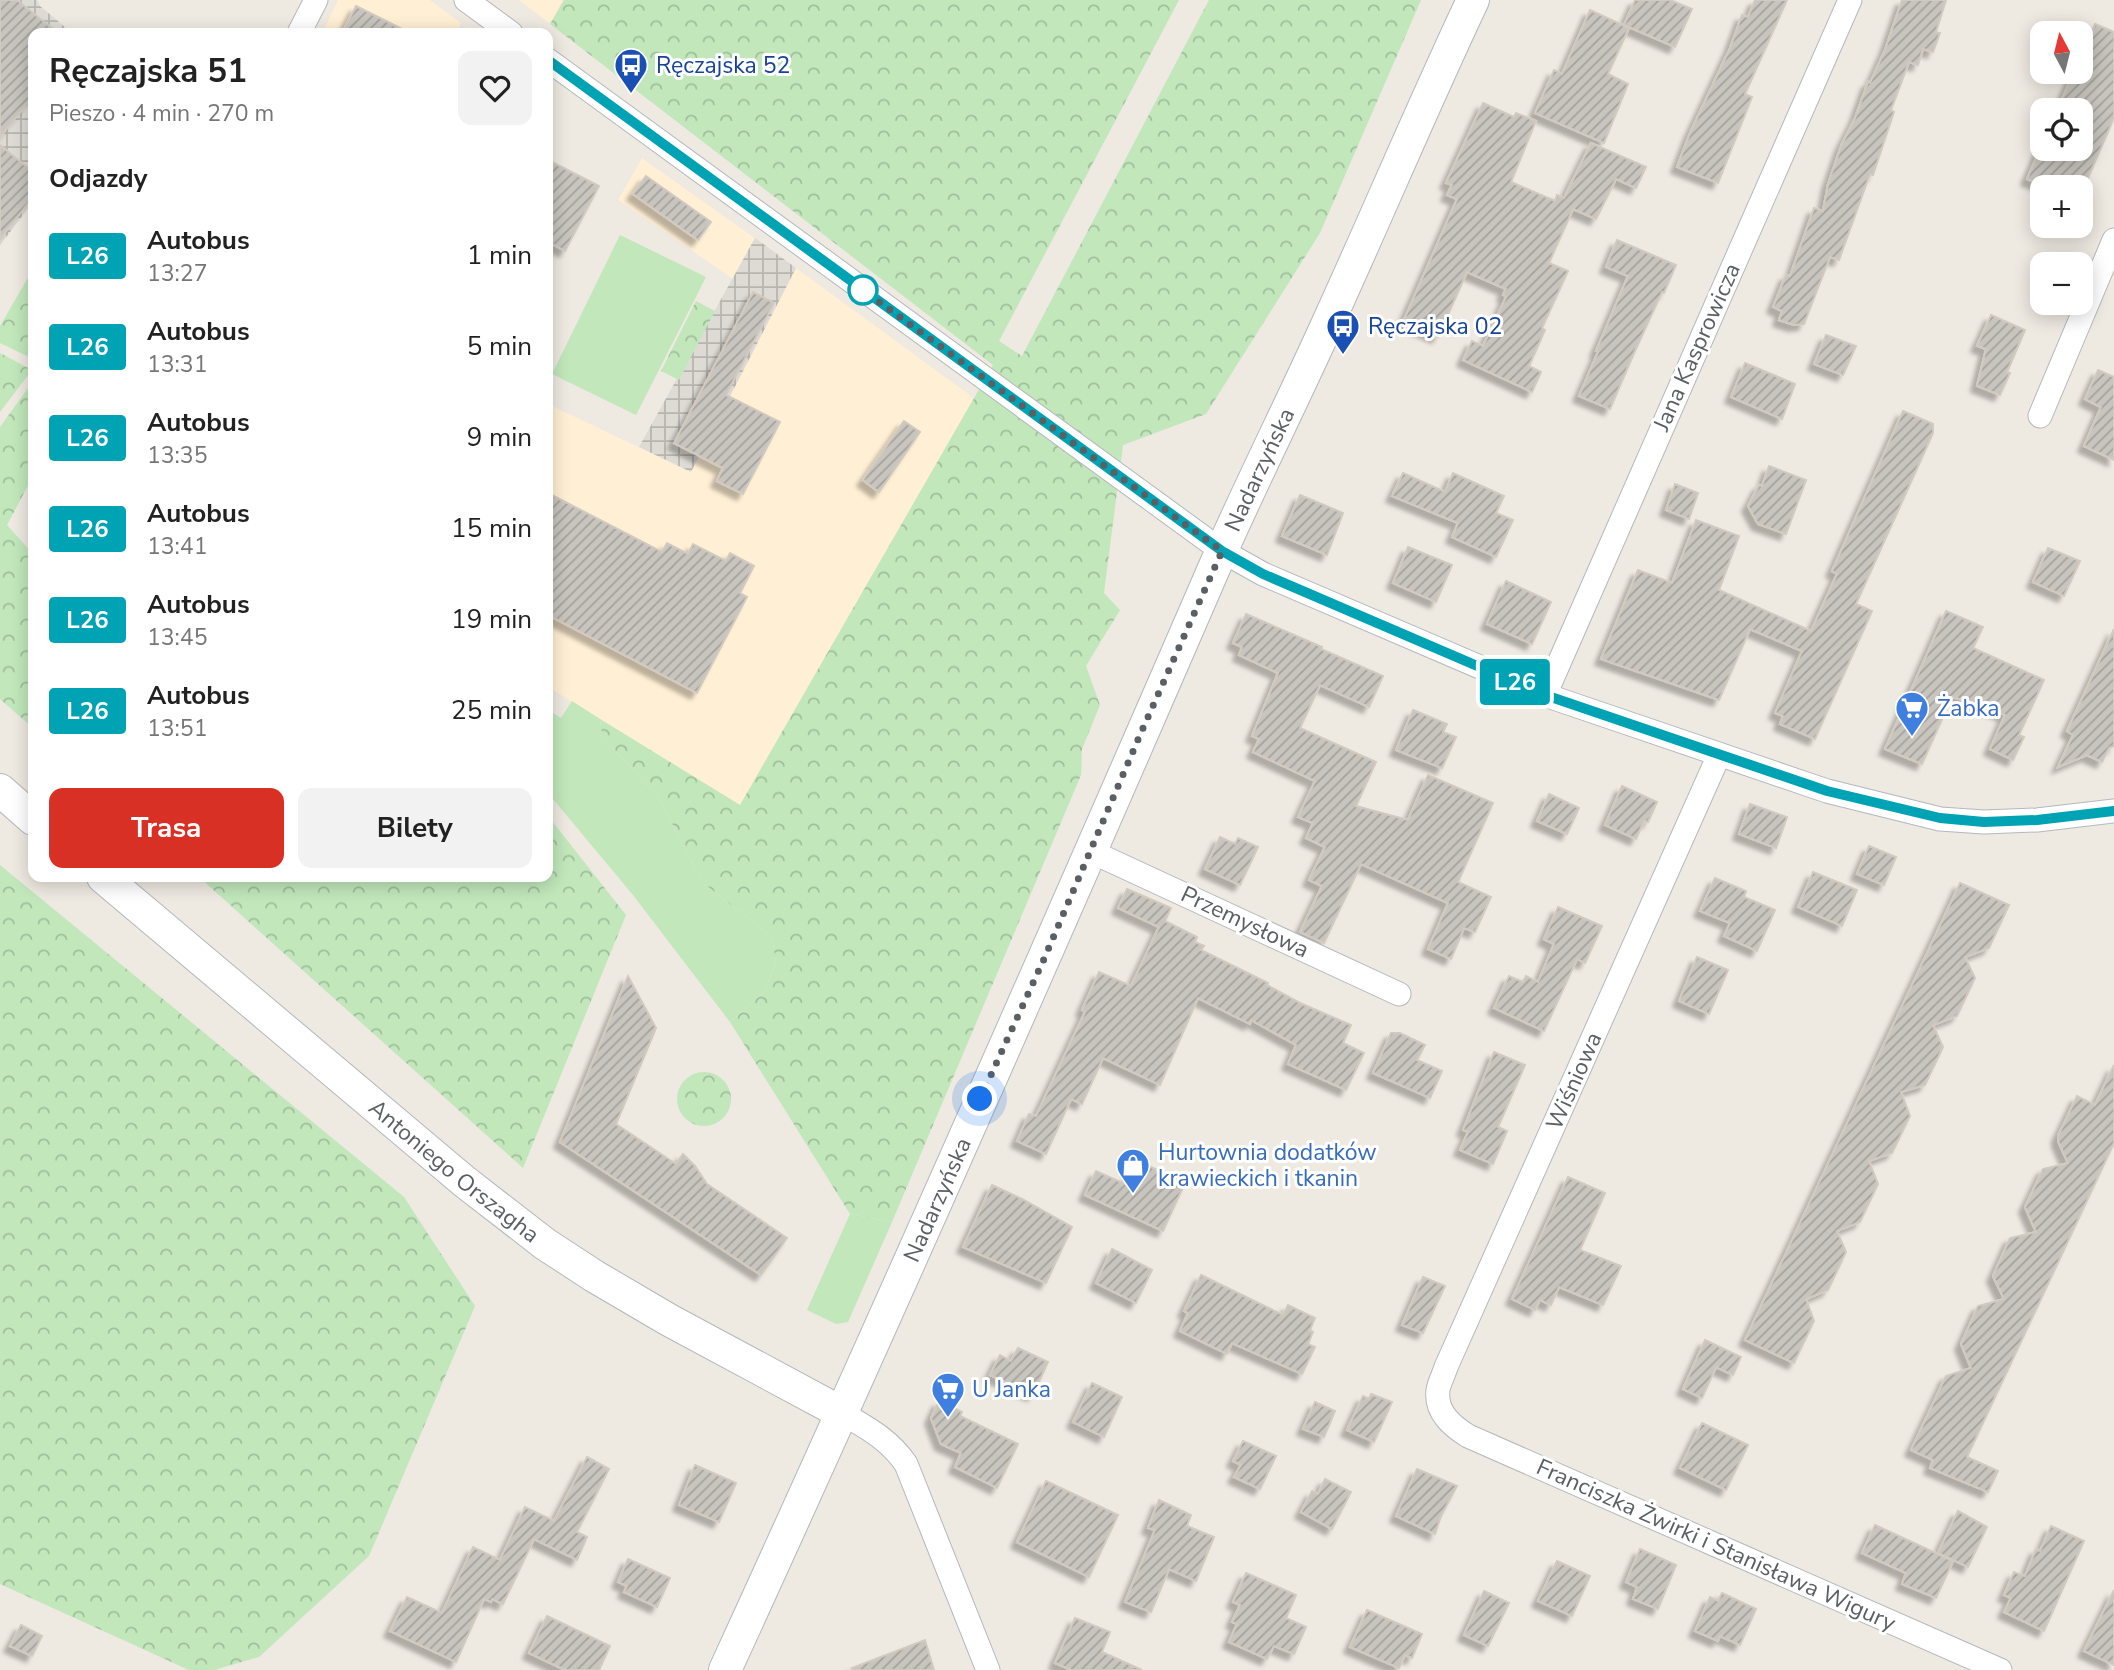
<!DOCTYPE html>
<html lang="pl">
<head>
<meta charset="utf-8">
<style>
  :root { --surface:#fff; --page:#f2f2f2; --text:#222; --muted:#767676; --accent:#d93025 }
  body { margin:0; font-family:"Nunito Sans",sans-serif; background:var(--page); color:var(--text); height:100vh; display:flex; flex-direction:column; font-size:26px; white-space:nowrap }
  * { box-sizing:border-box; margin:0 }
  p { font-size:23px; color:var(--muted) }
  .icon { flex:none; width:38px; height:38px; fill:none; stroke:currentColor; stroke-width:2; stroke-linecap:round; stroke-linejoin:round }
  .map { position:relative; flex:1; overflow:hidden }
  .panel { position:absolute; left:28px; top:28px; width:525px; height:854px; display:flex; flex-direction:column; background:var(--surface); border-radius:14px; box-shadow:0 4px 18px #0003 }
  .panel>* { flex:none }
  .badge { padding:0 14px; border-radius:5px; font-size:24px; line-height:46px }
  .needle { width:46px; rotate:353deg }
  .fabs { position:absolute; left:2030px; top:21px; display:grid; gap:14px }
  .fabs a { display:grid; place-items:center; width:63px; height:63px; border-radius:14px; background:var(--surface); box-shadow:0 4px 18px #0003; font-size:35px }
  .you { position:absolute; width:35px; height:35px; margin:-18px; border:5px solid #fff; border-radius:50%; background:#1a73e8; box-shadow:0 0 0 10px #1a73e833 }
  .map>.badge { position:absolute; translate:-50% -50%; box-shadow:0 0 0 4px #fff }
  h2 { padding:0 21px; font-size:26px; line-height:63px }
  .round { display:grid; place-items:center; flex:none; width:74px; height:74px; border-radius:14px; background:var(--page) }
  .overview { display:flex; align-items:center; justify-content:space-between; height:119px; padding:0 21px }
  h1 { font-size:33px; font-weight:700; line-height:52px }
  .button { display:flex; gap:14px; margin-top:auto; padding:14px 21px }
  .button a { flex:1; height:80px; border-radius:14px; background:var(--accent); color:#fff; font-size:28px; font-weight:700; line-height:80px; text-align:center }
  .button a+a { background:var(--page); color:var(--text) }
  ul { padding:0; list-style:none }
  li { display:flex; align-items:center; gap:21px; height:91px; padding:0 21px }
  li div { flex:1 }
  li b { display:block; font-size:26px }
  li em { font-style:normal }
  li .badge { min-width:77px; font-weight:700; text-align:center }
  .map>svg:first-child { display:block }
  .commercial { fill:#ffefd4 }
  .industrial { fill:url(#industrial-grid) }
  .grass { fill:#c1e7bb }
  .forest { fill:url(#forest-crowns) }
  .building { fill:url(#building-hatch); stroke:#d3cabf; stroke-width:2; filter:url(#shadow) }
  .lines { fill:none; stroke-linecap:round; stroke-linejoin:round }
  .street-casing { stroke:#b4b8bd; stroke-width:25 }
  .secondary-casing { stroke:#b3b8bd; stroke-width:34 }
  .street { stroke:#fff; stroke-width:23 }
  .secondary { stroke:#fff; stroke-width:32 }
  .line-casing { stroke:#fff; stroke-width:16 }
  .line { stroke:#00a3b4; stroke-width:10 }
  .walk { stroke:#595f63; stroke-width:7; stroke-dasharray:0 12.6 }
  .stop-dot { fill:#fff; stroke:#00a3b4; stroke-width:3.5 }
  .labels { text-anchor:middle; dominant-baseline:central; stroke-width:6; stroke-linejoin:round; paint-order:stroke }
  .transit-label { font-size:23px; fill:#164399; stroke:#fff; text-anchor:start }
  .street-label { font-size:23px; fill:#595f63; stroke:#fff }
  .shop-label { font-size:23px; fill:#366cbe; stroke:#fff; text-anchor:start }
</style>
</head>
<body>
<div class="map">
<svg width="2114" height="1670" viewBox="0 0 2114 1670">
  <defs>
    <pattern id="industrial-grid" width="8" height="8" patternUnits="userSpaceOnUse" patternTransform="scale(1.75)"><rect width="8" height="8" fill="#dedbd5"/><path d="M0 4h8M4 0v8" fill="none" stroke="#b7b5b0"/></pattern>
    <pattern id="forest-crowns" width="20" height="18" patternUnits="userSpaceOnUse" patternTransform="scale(1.75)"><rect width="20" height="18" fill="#c1e7bb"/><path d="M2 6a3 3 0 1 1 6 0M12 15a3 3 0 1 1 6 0" fill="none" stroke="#a0be9c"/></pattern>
    <pattern id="building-hatch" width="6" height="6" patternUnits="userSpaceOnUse" patternTransform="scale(1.75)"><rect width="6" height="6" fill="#c8c4be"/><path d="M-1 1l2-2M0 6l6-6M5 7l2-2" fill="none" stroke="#a5a29e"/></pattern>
    <filter id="shadow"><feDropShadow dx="-6" dy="6" stdDeviation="2" flood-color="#0004"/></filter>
  </defs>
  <rect width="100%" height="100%" fill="#eee9e1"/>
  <g class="commercial">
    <path d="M338 0H430L461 23 456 33H322Z"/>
    <path d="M519 0H563L550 24Z"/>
    <path d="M642 158 755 238 733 279 618 200Z"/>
    <path d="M796 268 974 398 740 805 548 687V404L691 472Z"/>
  </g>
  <g class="industrial">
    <path d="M0 0H37L40 6 72 33H33V202L0 245Z"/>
    <path d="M755 238 796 268 691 472 639 447Z"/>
  </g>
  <g class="grass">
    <path d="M620 235 706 277 636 415 552 374Z"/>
    <path d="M572 701 600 719 602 736 659 798 702 882 772 937 776 963 764 992 730 1022 633 895 548 793V710L561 718Z"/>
    <path d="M850 1214 892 1222 848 1322 836 1324 807 1310Z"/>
  </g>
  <g class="forest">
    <path d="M564 0H1179L999 341 1022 356 1209 0H1421L1320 233 1206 414 1123 445 1104 593 1120 610 1086 666 1100 705 1082 749 1081 775 892 1222 850 1214 730 1022 764 992 776 963 772 937 702 882 659 798 602 736 600 719 740 805 993 365 550 24Z"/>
    <path d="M33 269V359L0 343V326Z"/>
    <path d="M696 301 715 311 679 380 661 371Z"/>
    <path d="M0 353 32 370 0 412Z"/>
    <path d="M33 381V476L7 525 33 554V728L0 699V427Z"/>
    <path d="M548 816 626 915 523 1168 199 877H548Z"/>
    <path d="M0 865 404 1197 475 1306 369 1556 259 1657 214 1670H189L0 1584Z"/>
    <circle cx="704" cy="1099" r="27"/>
  </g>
  <g class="building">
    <path d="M0 0H17L58 33H33V97L0 137Z"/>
    <path d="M1635 0H1670L1692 9 1675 47 1624 25Z"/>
    <path d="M1755 0H1787L1745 94 1752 97 1718 183 1677 167 1690 133 1730 48 1742 15 1748 17Z"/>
    <path d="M1902 0H1946L1936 32 1940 33 1933 52 1923 49 1918 65 1909 62 1891 110 1894 112 1873 175 1870 174 1839 260 1830 257 1804 324 1794 325 1779 320 1782 311 1773 307 1786 275 1790 276 1814 208 1823 211 1828 184 1841 146 1855 118 1868 82 1870 83 1885 50Z"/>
    <path d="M356 6 410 33H342Z"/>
    <path d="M1590 10 1629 28 1608 74 1628 84 1604 143 1535 113 1554 70 1562 74Z"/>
    <path d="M2095 24 2114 32V118L2084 187H2045L2027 179 2042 144V149H2081V110H2057L2074 72H2081V56Z"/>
    <path d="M1483 103 1514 117 1516 113 1536 121 1511 182 1555 201 1557 195 1564 198 1591 143 1646 167 1636 188 1616 179 1596 219 1573 209 1549 263 1568 271 1542 328 1545 330 1529 366 1541 372 1532 392 1463 360 1472 341 1483 346 1506 297 1503 295 1506 289 1467 272 1438 337 1403 322 1457 199 1447 195 1452 185 1446 183Z"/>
    <path d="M0 145 33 172V197L0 239Z"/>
    <path d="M548 160 599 186 565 251 548 242Z"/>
    <path d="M646 176 711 222 698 240 633 194Z"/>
    <path d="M1617 240 1676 265 1664 293 1662 292 1634 353 1610 409 1579 396 1598 352 1596 351 1628 276 1606 267Z"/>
    <path d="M753 292 774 303 726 395 780 422 743 494 717 481 723 468 674 443Z"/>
    <path d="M1991 315 2025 330 2007 372 2010 373 2000 395 1977 386 1986 349 1977 346Z"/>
    <path d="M1826 335 1856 346 1843 375 1814 364Z"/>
    <path d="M1745 363 1795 384 1782 419 1731 397Z"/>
    <path d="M2098 370 2114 377V460L2084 446 2101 407 2085 399Z"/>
    <path d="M1903 411 1933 424V433L1856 604 1872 611 1815 739 1780 724 1783 716 1775 713 1802 651 1750 629 1719 700 1601 659 1638 570 1672 583 1696 520 1739 536 1719 590 1811 631 1837 574 1832 571Z"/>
    <path d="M904 421 920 432 879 492 863 480Z"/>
    <path d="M1769 466 1806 480 1786 534 1758 524 1748 506 1759 485 1762 486Z"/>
    <path d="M1403 473 1445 492 1453 473 1504 496 1496 513 1513 520 1496 557 1452 537 1458 523 1392 496Z"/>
    <path d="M1675 484 1698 493 1689 519 1666 510Z"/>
    <path d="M548 493 662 552 667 543 688 554 693 544 726 561 730 553 754 566 740 593 747 597 697 693 548 615Z"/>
    <path d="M1300 495 1343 513 1327 555 1282 536Z"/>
    <path d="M1408 547 1452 565 1436 602 1393 583Z"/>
    <path d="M2048 548 2080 561 2064 596 2033 582Z"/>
    <path d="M1506 581 1551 602 1532 644 1487 624Z"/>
    <path d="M1946 611 1983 627 1973 648 2044 680 2019 735 2024 737 2013 760 1990 749 2005 715 1984 706 1952 697 1922 764 1885 749Z"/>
    <path d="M1246 614 1322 647 1321 649 1383 676 1369 707 1320 685 1300 728 1376 762 1356 806 1408 820 1428 775 1493 803 1458 882 1491 897 1475 932 1464 928 1451 959 1428 949 1448 903 1361 864 1324 943 1300 932 1322 886 1309 880 1325 847 1306 838 1313 823 1298 817 1315 781 1253 752 1259 739 1252 736 1278 673 1239 655 1242 647 1233 643Z"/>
    <path d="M2114 629V746L2109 748 2102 762 2087 755 2058 767 2073 735 2067 731Z"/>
    <path d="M1413 710 1447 724 1443 732 1456 737 1442 768 1396 750Z"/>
    <path d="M1622 786 1657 802 1648 822 1644 821 1636 839 1605 825Z"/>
    <path d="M1549 794 1579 808 1567 834 1537 821Z"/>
    <path d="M1750 804 1787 817 1776 848 1739 834Z"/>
    <path d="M1220 837 1235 844 1238 838 1258 847 1240 885 1205 869Z"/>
    <path d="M1869 846 1896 857 1884 885 1857 874Z"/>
    <path d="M1813 872 1857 890 1842 926 1798 907Z"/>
    <path d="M1715 878 1746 891 1744 897 1775 910 1757 951 1724 936 1730 923 1700 911Z"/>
    <path d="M1960 883 2009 905 1989 948 1965 957 1975 978 1957 1016 1933 1025 1943 1047 1925 1085 1901 1092 1910 1116 1892 1153 1869 1161 1878 1184 1860 1222 1837 1231 1846 1252 1828 1290 1806 1299 1814 1321 1794 1363 1745 1340Z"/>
    <path d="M1127 889 1171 908 1165 921 1197 937 1195 942 1204 946 1201 950 1268 983 1267 985 1300 1003 1351 1025 1343 1043 1364 1053 1346 1090 1288 1064 1296 1045 1251 1020 1250 1024 1198 998 1160 1085 1103 1058 1082 1104 1071 1099 1046 1154 1017 1141 1029 1114 1036 1116 1085 1012 1082 1010 1099 972 1131 986 1159 927 1118 908Z"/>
    <path d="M1558 907 1602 926 1585 963 1577 959 1544 1031 1494 1008 1509 976 1523 982 1526 976 1538 982 1554 944 1544 939Z"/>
    <path d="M1697 957 1728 970 1709 1014 1679 1001Z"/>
    <path d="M628 976 656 1028 616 1124 676 1164 683 1154 695 1166 707 1184 787 1238 761 1275 560 1142Z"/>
    <path d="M1391 1033H1400L1425 1045 1417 1060 1442 1071 1430 1098 1373 1073Z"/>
    <path d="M1494 1052 1525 1065 1498 1127 1507 1131 1493 1164 1460 1150 1468 1132 1463 1130Z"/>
    <path d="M2114 1065V1143L1967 1457 1998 1471 1988 1492 1930 1468 1933 1460 1911 1450 1946 1376 1971 1368 1961 1344 1978 1306 2004 1299 1993 1276 2010 1238 2036 1232 2025 1207 2043 1169 2068 1163 2058 1141V1136L2077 1096 2095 1105Z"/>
    <path d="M1136 1160 1185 1183 1163 1231 1085 1195 1096 1171 1125 1184Z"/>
    <path d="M1568 1177 1605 1193 1580 1250 1621 1266 1603 1305 1559 1287 1551 1305 1540 1300 1535 1310 1512 1299Z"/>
    <path d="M992 1185 1022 1199 1072 1227 1046 1283 963 1247Z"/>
    <path d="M1112 1249 1152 1270 1136 1303 1096 1283Z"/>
    <path d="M1201 1275 1283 1315 1288 1305 1315 1318 1310 1330 1313 1332 1308 1344 1315 1347 1302 1374 1232 1343 1227 1354 1180 1331 1188 1313 1184 1311Z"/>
    <path d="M1423 1277 1445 1286 1423 1333 1402 1325Z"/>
    <path d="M1705 1340 1741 1357 1733 1375 1716 1367 1702 1398 1683 1389Z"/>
    <path d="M1018 1348 1048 1362 1033 1395 990 1375 1000 1355 1011 1361Z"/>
    <path d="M1092 1383 1122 1397 1104 1437 1073 1422Z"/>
    <path d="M1371 1394 1392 1402 1374 1442 1347 1430 1363 1396 1369 1399Z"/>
    <path d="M939 1401 962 1412 960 1416 1018 1444 997 1488 955 1467 961 1453 941 1444 931 1418Z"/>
    <path d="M1315 1402 1335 1411 1324 1437 1303 1429Z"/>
    <path d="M1702 1423 1748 1445 1726 1490 1680 1468Z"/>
    <path d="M1243 1441 1276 1456 1260 1489 1234 1477 1241 1465 1233 1461Z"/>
    <path d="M587 1457 609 1469 577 1532 587 1537 577 1560 534 1539 503 1604 492 1599 491 1602 484 1599 456 1662 390 1631 407 1597 442 1613 473 1547 500 1560 525 1507 554 1521Z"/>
    <path d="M695 1465 736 1483 719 1522 679 1505Z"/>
    <path d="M1417 1469 1457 1486 1441 1516 1435 1534 1396 1516Z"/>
    <path d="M1325 1479 1351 1492 1332 1529 1301 1512 1312 1491 1318 1494Z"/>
    <path d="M1046 1481 1118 1515 1089 1577 1017 1542Z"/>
    <path d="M1159 1500 1191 1515 1187 1526 1214 1537 1196 1581 1169 1569 1151 1612 1125 1602 1155 1530 1148 1528Z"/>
    <path d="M1958 1511 1987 1527 1968 1567 1938 1553Z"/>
    <path d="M1875 1525 1953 1561 1936 1598 1902 1584 1906 1573 1862 1553Z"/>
    <path d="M2051 1526 2084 1541 2044 1631 2004 1612 2011 1598 2004 1595 2014 1572 2025 1576 2036 1549 2040 1551Z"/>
    <path d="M1640 1549 1676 1565 1658 1609 1633 1599 1637 1587 1626 1582Z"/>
    <path d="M628 1559 670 1578 657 1607 624 1592 627 1586 618 1582Z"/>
    <path d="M1557 1561 1590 1576 1572 1616 1538 1601Z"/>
    <path d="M1246 1573 1296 1595 1286 1618 1306 1627 1294 1654 1274 1646 1267 1659 1229 1642 1237 1624 1232 1622 1240 1605 1233 1602Z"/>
    <path d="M2114 1590V1665L2084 1651Z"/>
    <path d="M1484 1591 1509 1603 1488 1646 1464 1635Z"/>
    <path d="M1722 1593 1756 1609 1740 1645 1720 1636 1718 1641 1695 1631 1710 1597 1718 1601Z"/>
    <path d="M1367 1610 1422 1634 1412 1658 1405 1655 1399 1668 1350 1647Z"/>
    <path d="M547 1616 610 1646 599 1670H565L529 1653Z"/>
    <path d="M1075 1618 1110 1632 1102 1652 1142 1670H1071L1055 1663Z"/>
    <path d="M21 1625 42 1636 32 1656 10 1646Z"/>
    <path d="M925 1640 934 1670H853L852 1668Z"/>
  </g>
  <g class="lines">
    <defs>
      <g id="street">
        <path d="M466 0 511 33"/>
        <path d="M299 33 316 0"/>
        <path d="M548 60 1222 551 1263 574 1545 695 1827 791 1940 819 1984 822 2037 820 2114 811"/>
        <path d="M2040 416 2114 240"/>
        <path d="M1545 695 1850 0"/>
        <path d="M1719 755 1446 1367C1444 1374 1439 1383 1438 1390 1435 1412 1452 1426 1468 1436L2000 1670"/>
        <path d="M1090 851 1399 994"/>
        <path d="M842 1413C867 1428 889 1439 906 1464L988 1670"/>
      </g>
      <g id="secondary">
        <path d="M0 790 33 819"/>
        <path id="s1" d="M103 877 465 1182 545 1244 594 1276 669 1320 842 1413"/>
        <path id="s2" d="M725 1670C895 1299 1059 926 1221 552 1255 476 1292 402 1326 327 1376 218 1422 108 1473 0"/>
      </g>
    </defs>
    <use href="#street" class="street-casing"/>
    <use href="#secondary" class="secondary-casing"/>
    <use href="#street" class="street"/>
    <use href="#secondary" class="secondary"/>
  </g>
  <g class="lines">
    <defs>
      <path id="line" d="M548 60 1222 551 1263 574 1545 695 1827 791 1940 818 1984 822 2037 820 2114 811"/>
    </defs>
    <use href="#line" class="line-casing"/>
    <use href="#line" class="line"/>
    <path class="walk" d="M863 290 856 285 1222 551 1140 735 1044 959 980 1099"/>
  </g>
  <defs>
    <symbol id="bus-pin" viewBox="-11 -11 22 30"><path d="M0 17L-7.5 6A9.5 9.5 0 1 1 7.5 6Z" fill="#1a4fb4" stroke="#fff"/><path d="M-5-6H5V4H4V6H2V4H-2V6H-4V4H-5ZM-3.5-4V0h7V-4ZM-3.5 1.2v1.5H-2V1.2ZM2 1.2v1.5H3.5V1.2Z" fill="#fff"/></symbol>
    <symbol id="supermarket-pin" viewBox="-11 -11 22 30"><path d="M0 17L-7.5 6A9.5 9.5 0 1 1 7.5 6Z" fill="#3f7fe0" stroke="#fff"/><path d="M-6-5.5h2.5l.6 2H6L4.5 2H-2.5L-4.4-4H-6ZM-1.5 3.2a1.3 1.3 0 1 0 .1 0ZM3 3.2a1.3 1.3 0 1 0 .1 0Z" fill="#fff"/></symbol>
    <symbol id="shop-pin" viewBox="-11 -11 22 30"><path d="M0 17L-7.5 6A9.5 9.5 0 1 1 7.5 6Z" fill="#3f7fe0" stroke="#fff"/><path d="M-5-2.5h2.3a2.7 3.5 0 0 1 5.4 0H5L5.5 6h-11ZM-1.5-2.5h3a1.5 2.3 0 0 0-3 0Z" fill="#fff"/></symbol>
  </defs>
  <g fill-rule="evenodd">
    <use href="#bus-pin" x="612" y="46" width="38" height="52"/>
    <use href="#bus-pin" x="1324" y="307" width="38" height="52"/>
    <use href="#supermarket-pin" x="1893" y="689" width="38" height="52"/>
    <use href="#shop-pin" x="1114" y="1146" width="38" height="52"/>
    <use href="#supermarket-pin" x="929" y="1370" width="38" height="52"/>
  </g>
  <circle class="stop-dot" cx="863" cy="290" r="14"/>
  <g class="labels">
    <g class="transit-label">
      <text x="656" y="65">Ręczajska 52</text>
      <text x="1368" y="326">Ręczajska 02</text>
    </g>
    <g class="street-label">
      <text transform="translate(1697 347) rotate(-66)">Jana Kasprowicza</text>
      <text stroke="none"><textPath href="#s2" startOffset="1314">Nadarzyńska</textPath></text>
      <text transform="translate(1245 922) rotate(25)">Przemysłowa</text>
      <text transform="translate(1574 1081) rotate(-66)">Wiśniowa</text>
      <text stroke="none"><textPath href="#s1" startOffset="458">Antoniego Orszagha</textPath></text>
      <text stroke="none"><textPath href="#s2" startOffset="516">Nadarzyńska</textPath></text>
      <text transform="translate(1716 1545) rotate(24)">Franciszka Żwirki i Stanisława Wigury</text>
    </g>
    <g class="shop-label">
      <text x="1937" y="708">Żabka</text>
      <text x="1158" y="1152">Hurtownia dodatków<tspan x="1158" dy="26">krawieckich i tkanin</tspan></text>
      <text x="972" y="1389">U Janka</text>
    </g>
  </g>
</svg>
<div class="fabs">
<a><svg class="needle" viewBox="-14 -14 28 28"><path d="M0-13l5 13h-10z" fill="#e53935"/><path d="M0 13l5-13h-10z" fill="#767676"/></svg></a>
<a><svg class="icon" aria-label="locate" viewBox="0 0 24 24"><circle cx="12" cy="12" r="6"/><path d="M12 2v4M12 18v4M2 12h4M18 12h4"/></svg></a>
<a>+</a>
<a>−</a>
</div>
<div class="you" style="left:980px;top:1099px"></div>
<b class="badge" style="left:1515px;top:682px;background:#00a3b4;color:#fff">L26</b>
<section class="panel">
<div class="overview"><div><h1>Ręczajska 51</h1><p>Pieszo · 4 min · 270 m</p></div><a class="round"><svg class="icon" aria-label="heart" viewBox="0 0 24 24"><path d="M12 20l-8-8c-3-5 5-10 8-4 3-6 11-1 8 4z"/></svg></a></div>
<h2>Odjazdy</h2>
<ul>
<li><span class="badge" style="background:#00a3b4;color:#fff">L26</span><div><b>Autobus</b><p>13:27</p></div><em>1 min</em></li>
<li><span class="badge" style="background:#00a3b4;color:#fff">L26</span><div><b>Autobus</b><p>13:31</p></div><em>5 min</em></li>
<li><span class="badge" style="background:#00a3b4;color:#fff">L26</span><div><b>Autobus</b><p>13:35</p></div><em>9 min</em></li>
<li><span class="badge" style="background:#00a3b4;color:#fff">L26</span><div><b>Autobus</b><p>13:41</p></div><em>15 min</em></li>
<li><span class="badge" style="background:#00a3b4;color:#fff">L26</span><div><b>Autobus</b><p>13:45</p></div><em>19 min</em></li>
<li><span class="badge" style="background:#00a3b4;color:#fff">L26</span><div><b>Autobus</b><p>13:51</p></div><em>25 min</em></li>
</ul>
<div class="button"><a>Trasa</a><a>Bilety</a></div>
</section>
</div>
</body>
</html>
